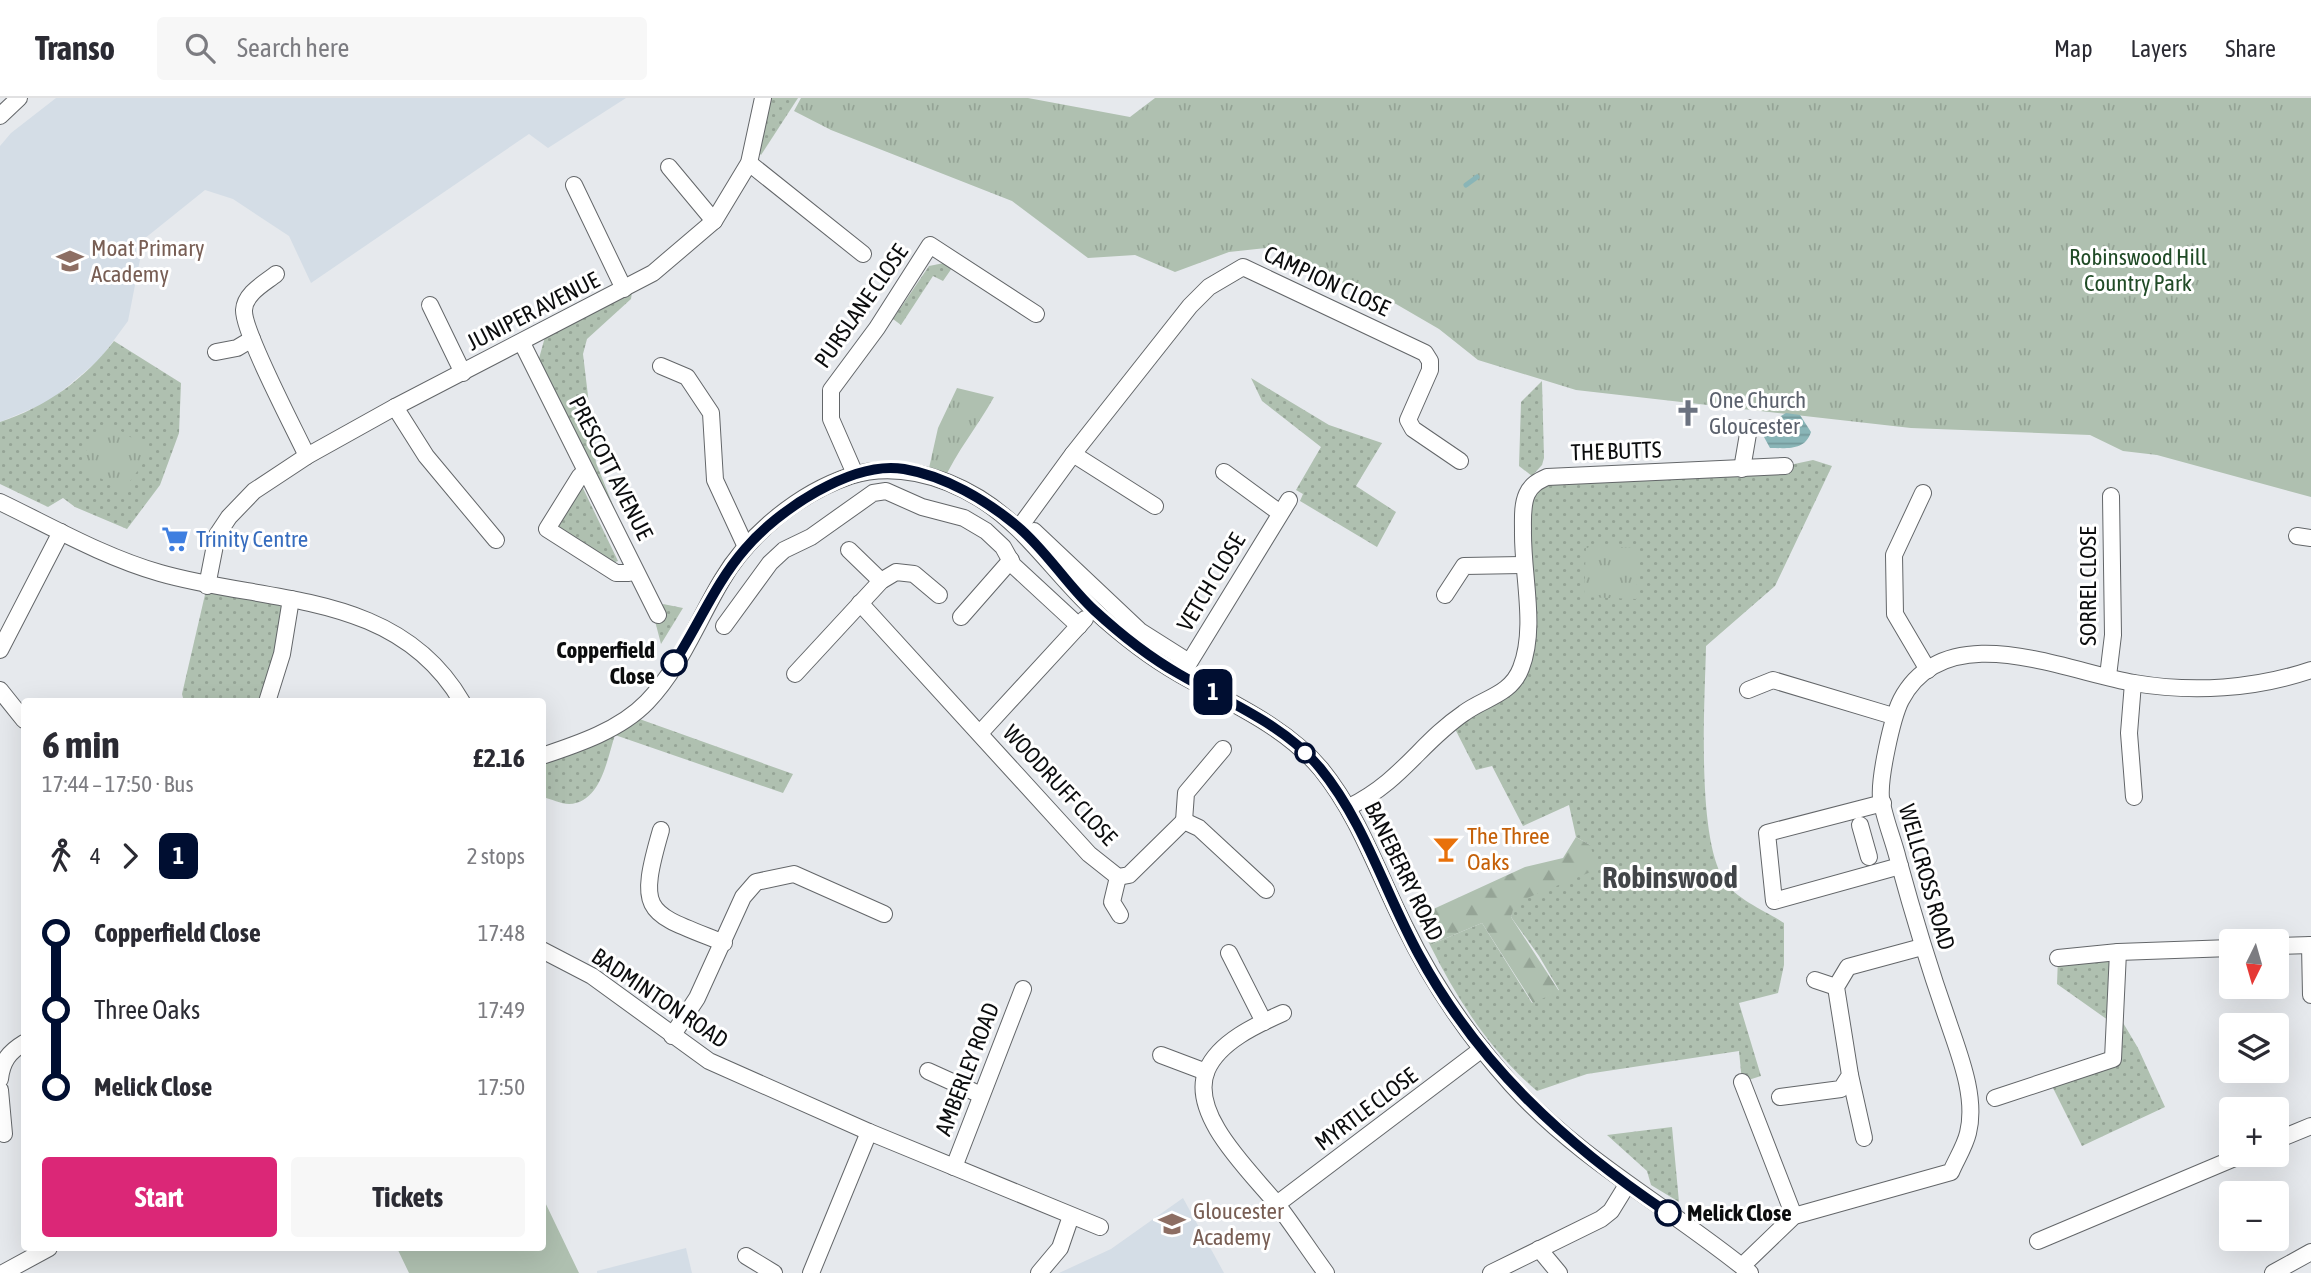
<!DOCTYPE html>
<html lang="en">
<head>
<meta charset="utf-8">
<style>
  :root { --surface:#fff; --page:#f7f7f7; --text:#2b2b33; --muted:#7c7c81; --line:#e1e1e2; --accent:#db2777 }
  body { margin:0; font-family:"Asap Condensed",sans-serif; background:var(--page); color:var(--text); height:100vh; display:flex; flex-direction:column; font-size:26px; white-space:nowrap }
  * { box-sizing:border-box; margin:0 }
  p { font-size:23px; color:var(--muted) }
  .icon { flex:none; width:38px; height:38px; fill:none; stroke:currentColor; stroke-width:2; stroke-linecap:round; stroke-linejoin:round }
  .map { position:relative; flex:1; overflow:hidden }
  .drawer { position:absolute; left:21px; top:600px; width:525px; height:553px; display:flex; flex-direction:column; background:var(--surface); border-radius:7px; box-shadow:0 7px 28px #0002 }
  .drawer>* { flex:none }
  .badge { padding:0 14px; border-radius:10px; font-size:24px; line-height:46px }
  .needle { width:46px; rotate:185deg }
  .buttons { position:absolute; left:2219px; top:831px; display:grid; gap:14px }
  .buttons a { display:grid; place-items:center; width:70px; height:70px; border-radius:7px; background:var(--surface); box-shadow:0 7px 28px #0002; font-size:35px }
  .map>.badge { position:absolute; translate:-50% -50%; box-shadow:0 0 0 4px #fff }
  .legs { display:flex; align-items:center; gap:10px; height:77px; padding:0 21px; font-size:23px }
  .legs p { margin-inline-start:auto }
  .summary { display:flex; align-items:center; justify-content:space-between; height:119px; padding:0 21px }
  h1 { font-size:38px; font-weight:700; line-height:52px }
  .button { display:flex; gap:14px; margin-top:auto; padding:14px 21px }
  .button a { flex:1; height:80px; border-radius:7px; background:var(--accent); color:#fff; font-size:28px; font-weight:700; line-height:80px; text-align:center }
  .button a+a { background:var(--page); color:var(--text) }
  ul { padding:0 21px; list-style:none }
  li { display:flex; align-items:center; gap:24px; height:77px; font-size:26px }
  li i { display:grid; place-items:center; width:10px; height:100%; margin:0 9px; background:currentColor }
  li i::after { content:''; width:18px; height:18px; margin:-9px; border:5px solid; border-radius:50%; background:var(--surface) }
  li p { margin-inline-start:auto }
  li:first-child i { background:linear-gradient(#0000 50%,currentColor 0) }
  li:last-child i { background:linear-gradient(currentColor 50%,#0000 0) }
  header { display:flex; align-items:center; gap:42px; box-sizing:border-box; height:98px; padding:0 35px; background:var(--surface); border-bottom:2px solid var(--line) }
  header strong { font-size:33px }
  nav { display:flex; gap:38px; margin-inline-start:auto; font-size:24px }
  .search { width:490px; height:63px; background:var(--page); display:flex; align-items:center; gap:18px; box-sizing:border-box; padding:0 24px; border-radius:7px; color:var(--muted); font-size:26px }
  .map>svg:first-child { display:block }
  .built { fill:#d4dde6 }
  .grass { fill:url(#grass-dots) }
  .forest { fill:url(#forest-firs) }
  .park { fill:url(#park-tufts) }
  .pitch { fill:#afc0b0 }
  .water { fill:url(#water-rules) }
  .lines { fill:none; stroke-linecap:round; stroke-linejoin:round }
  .stream { stroke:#89b5b7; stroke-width:5 }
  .street-casing { stroke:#636669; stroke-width:18 }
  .street { stroke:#fff; stroke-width:16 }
  .line-1-casing { stroke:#fff; stroke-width:16 }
  .line-1 { stroke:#000e31; stroke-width:10 }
  .stop-1-dot { fill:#fff; stroke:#000e31; stroke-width:3.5 }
  .labels { text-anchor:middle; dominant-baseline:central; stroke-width:6; stroke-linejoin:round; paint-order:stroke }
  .education-label { font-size:23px; fill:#785e54; stroke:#fff; text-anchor:start }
  .park-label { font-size:23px; fill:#204b26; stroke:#fff }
  .street-label { font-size:23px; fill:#0c0d0e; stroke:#fff }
  .worship-label { font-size:23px; fill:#5b616d; stroke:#fff; text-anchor:start }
  .shop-label { font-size:23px; fill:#366cbe; stroke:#fff; text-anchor:start }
  .stop-label { font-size:23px; font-weight:bold; fill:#0c0d0e; stroke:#fff; text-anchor:end }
  .food-label { font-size:23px; fill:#c56008; stroke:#fff; text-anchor:start }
  .district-label { font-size:30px; font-weight:bold; fill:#434649; stroke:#fff }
</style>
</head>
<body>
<header>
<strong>Transo</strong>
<div class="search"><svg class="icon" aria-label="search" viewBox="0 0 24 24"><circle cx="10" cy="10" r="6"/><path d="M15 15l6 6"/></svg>Search here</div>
<nav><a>Map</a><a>Layers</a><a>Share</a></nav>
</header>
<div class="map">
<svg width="2311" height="1175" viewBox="0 0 2311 1175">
  <defs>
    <pattern id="grass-dots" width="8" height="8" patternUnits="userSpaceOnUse" patternTransform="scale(1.75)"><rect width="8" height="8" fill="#afc0b0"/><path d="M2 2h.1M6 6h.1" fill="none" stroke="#95a496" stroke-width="1.8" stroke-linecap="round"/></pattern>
    <pattern id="forest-firs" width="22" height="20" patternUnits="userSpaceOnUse" patternTransform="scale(1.75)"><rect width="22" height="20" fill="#afc0b0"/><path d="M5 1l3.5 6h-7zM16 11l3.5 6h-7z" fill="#95a496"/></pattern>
    <pattern id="park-tufts" width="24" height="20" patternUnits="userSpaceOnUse" patternTransform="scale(1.75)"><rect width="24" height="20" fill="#afc0b0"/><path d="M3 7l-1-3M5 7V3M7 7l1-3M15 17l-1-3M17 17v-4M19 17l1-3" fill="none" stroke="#95a496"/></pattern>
    <pattern id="water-rules" width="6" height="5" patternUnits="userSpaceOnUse" patternTransform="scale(1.75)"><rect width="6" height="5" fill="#89b5b7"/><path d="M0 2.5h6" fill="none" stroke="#759a9c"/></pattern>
  </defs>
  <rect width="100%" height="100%" fill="#e6e9ed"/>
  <g class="built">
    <path d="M56 0H626L548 50 529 36 311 185 289 138 233 101 205 92 144 141 128 223 100 261 50 303 0 324V48L11 35Z"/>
    <path d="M1183 1100 1224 1175H1059L1111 1151Z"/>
    <path d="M686 1150 692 1175H597V1173Z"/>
  </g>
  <g class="grass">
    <path d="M765 0H798L761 57 758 54Z"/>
    <path d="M944 165 952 170 943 183 933 178 901 227 893 221 929 168Z"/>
    <path d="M632 194 631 201 587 241 583 256 596 365 617 417 538 264 545 239Z"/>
    <path d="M114 243 181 285 179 335 160 387 127 431 75 409 63 400 48 409 0 386V324C46 309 85 281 114 243Z"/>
    <path d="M1251 280 1329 327 1382 345 1356 388 1396 414 1377 449 1300 403 1303 396 1296 392 1321 349 1262 303Z"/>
    <path d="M1542 283 1544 360 1542 367 1532 378 1519 368 1521 304Z"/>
    <path d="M1813 362 1832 368 1775 488 1706 548C1705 603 1696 737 1724 782 1735 801 1766 813 1784 825V867L1778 895 1739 905 1761 978 1742 984 1739 953 1587 976 1537 993C1490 953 1457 901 1430 847L1482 825 1532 905 1559 892 1539 858 1511 819 1514 805 1590 747 1576 739 1569 707 1523 728 1492 668 1476 672 1452 625 1521 572 1523 421 1534 385 1785 368Z"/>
    <path d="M580 384 618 463 607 467 551 430Z"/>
    <path d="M207 488 291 501 266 604H184L182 596Z"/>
    <path d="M663 506 683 510 661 546 655 523 665 518Z"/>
    <path d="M631 618 793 676 783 695 615 637C607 661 601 705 569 706 561 706 551 701 543 699L542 658Z"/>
    <path d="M2118 854 2116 913 2138 950 2165 1009 2082 1048 2049 982 2113 961 2115 927 2057 886 2058 860Z"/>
    <path d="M1672 1029 1679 1104 1651 1087 1647 1073 1607 1037Z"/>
  </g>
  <path class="forest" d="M1576 739 1590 747 1598 771 1515 805 1511 819 1559 893 1533 905 1482 825 1430 847 1416 819 1525 769 1563 760Z"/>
  <g class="park">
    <path d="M801 0H1028L1130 19 1155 0H2311V399L2157 357 2123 353 2090 337 1911 330 1576 292 1478 262 1439 231 1396 206 1321 176 1266 150 1229 154 1175 174 1135 157 1088 160 1012 103 831 32 794 13Z"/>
    <path d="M957 290 994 299C978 328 956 354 943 384L927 379 938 330Z"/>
    <path d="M101 327 113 328 146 349 147 360 125 390H120L86 373 82 360Z"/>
    <path d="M1586 448 1638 450 1636 501 1584 499Z"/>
  </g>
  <path class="pitch" d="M543 1100 579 1175H409L397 1150H542Z"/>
  <path class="water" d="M1786 315 1800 317 1811 334C1805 353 1787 350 1770 350L1764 339 1767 326Z"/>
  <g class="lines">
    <path class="stream" d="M1466 87 1477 79"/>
    <defs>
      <g id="street">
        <path d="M0 18 19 0"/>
        <path d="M749 65 863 156"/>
        <path d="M669 69 714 123"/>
        <path d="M574 87 624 191"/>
        <path d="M276 176C265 185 245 195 244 212 243 234 295 332 307 358"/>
        <path d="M430 207 463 275"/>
        <path d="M522 245 658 517"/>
        <path d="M216 254 237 250 252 241"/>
        <path d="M661 268 687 279 711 315 715 382 746 449"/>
        <path d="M395 309 426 358 496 442"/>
        <path d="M1073 356 1155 408"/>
        <path d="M1742 371 1749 330"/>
        <path d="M1224 374 1280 415"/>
        <path d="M855 376 831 321V292L877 230 930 147 1036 216"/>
        <path d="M580 378 547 431 616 475H629"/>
        <path d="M1923 395 1894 457 1895 516 1928 572"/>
        <path d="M0 404C52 429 104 459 160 475 267 506 397 492 462 604"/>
        <path d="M1019 430 1073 356 1190 208 1209 189 1243 169 1425 255 1430 263V272L1408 322 1413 331 1460 363"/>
        <path d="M1034 433 1140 533 1189 564"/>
        <path d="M2297 438 2311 440"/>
        <path d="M849 452 881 483"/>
        <path d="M207 488 217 437 229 419 254 393 307 358 395 309 653 175 714 123 749 65 763 0"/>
        <path d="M1445 497 1464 468 1522 467"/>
        <path d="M860 505 1089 756 1118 779 1129 777 1184 723 1199 730 1266 792"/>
        <path d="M961 519 1011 462"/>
        <path d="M724 528 770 465 784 452 811 439 873 395 886 393 922 409 964 420 986 433 1003 449 1013 467 1079 528"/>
        <path d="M0 552 61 434"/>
        <path d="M1184 573 1289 402"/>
        <path d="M795 576 881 483 896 474 914 476 939 497"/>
        <path d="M2108 578 2113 537 2111 398"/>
        <path d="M2133 585 2129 635 2134 699"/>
        <path d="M0 592 24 622"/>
        <path d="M1748 592 1773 582 1893 618"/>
        <path d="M267 604 282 556 291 501"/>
        <path d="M981 634 1085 521"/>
        <path d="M542 658C578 646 620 632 647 604 680 570 698 522 722 482 749 436 799 395 850 378 893 364 941 377 979 400 1026 429 1054 475 1094 512 1119 535 1151 560 1181 577 1229 604 1285 628 1321 671 1359 718 1377 773 1404 827 1432 885 1469 939 1512 987 1582 1064 1671 1110 1750 1175"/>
        <path d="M1883 705 1767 735 1774 803 1900 768"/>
        <path d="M1349 709C1402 683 1420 645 1464 615 1484 600 1511 597 1521 570 1537 529 1522 476 1523 432 1523 421 1522 407 1527 396 1531 387 1538 383 1547 379L1785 368"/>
        <path d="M1184 723 1186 695 1223 651"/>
        <path d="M1860 727 1869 759"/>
        <path d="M661 732C636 818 647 814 724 845"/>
        <path d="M1118 779 1112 804 1120 817"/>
        <path d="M2310 847 2311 897"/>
        <path d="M2277 848 2311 847"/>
        <path d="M542 852 592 878 709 963 869 1034 1100 1129"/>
        <path d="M1229 855 1264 924"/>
        <path d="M2058 860 2118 854"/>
        <path d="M1815 882 1836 889"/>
        <path d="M1283 915C1256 927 1219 944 1207 972 1188 1016 1251 1074 1276 1105 1293 1127 1309 1152 1326 1175"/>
        <path d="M672 938 697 900 743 799 756 784 794 776 884 816"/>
        <path d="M1161 957 1206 974"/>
        <path d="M928 973 981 997"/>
        <path d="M1850 977 1864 1040"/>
        <path d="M0 981C2 963 9 954 24 945"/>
        <path d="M1742 984 1794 1118"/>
        <path d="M0 992 4 1036"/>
        <path d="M1780 999 1841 991 1850 977 1836 889 1848 869 1922 849"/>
        <path d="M1995 1000 2113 961 2118 854 2231 850"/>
        <path d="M2277 1042 2311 1028"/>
        <path d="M954 1069 1023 891"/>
        <path d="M1277 1106 1482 951"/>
        <path d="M2038 1143 2242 1057"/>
        <path d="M1539 1151 1559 1175"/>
        <path d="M746 1158 774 1175"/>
        <path d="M1742 1168 1794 1118 1951 1074C1956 1062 1965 1048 1968 1035 1977 999 1959 956 1948 923 1929 869 1913 816 1898 761 1893 741 1884 720 1881 700 1879 680 1892 620 1901 602 1946 517 2064 573 2134 585 2193 595 2255 591 2311 572"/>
        <path d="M3 1175 49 1150"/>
        <path d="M811 1175 869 1034"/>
        <path d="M1039 1175 1060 1150 1071 1118"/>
        <path d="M1491 1175 1601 1121 1611 1113 1627 1087"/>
        <path d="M2273 1175 2311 1154"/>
      </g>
    </defs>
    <use href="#street" class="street-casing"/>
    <use href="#street" class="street"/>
  </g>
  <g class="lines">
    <defs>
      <path id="line-1" d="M674 565C698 528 716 484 745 451 777 413 852 362 904 371 945 378 986 402 1017 428 1046 452 1066 486 1094 512 1119 535 1149 559 1179 576 1227 604 1284 626 1320 670 1365 725 1385 795 1419 857 1478 966 1566 1047 1668 1115"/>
    </defs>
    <use href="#line-1" class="line-1-casing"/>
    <use href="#line-1" class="line-1"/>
  </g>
  <defs>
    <symbol id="school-bare" viewBox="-9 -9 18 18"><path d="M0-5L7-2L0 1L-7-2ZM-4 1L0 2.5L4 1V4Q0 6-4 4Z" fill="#8d6e63" stroke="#fff" stroke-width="2.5" paint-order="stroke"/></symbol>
    <symbol id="church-bare" viewBox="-9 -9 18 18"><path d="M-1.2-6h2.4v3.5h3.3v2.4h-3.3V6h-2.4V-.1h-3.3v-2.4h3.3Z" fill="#6b7280" stroke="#fff" stroke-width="2.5" paint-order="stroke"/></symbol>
    <symbol id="supermarket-bare" viewBox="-9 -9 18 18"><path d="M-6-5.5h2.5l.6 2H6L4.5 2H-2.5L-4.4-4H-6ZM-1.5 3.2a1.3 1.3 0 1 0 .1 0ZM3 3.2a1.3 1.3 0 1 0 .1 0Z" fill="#3f7fe0" stroke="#fff" stroke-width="2.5" paint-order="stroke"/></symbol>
    <symbol id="bar-bare" viewBox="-9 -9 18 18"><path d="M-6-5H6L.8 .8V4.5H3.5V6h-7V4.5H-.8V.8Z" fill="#e8710a" stroke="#fff" stroke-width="2.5" paint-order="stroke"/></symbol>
  </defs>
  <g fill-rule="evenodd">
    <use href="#school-bare" x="51" y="144" width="38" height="38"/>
    <use href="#church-bare" x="1669" y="296" width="38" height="38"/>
    <use href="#supermarket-bare" x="156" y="422" width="38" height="38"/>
    <use href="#bar-bare" x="1427" y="732" width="38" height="38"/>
    <use href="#school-bare" x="1153" y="1107" width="38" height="38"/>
  </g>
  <g class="stop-1-dot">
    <circle cx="674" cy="565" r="12"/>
    <circle cx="1305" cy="655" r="9"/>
    <circle cx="1668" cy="1115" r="12"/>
  </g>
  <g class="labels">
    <g class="education-label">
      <text x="91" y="150">Moat Primary<tspan x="91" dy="26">Academy</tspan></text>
      <text x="1193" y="1113">Gloucester<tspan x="1193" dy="26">Academy</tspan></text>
    </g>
    <g class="park-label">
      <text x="2138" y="159">Robinswood Hill<tspan x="2138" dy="26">Country Park</tspan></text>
    </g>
    <g class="street-label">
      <text transform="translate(1327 183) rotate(25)">CAMPION CLOSE</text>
      <text transform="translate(861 208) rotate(-55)">PURSLANE CLOSE</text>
      <text transform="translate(533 213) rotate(-27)">JUNIPER AVENUE</text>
      <text transform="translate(1616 353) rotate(-2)">THE BUTTS</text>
      <text transform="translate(611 370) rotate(63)">PRESCOTT AVENUE</text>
      <text transform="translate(1211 484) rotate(-59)">VETCH CLOSE</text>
      <text transform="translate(2088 488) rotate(-90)">SORREL CLOSE</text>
      <text transform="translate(1060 687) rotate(47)">WOODRUFF CLOSE</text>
      <text transform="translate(1404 773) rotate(64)">BANEBERRY ROAD</text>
      <text transform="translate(1927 779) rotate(74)">WELLCROSS ROAD</text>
      <text transform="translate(660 900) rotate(34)">BADMINTON ROAD</text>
      <text transform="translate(967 971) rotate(-69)">AMBERLEY ROAD</text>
      <text transform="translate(1366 1011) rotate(-37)">MYRTLE CLOSE</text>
    </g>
    <g class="worship-label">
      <text x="1709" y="302">One Church<tspan x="1709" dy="26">Gloucester</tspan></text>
    </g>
    <g class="shop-label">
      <text x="196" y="441">Trinity Centre</text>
    </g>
    <g class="stop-label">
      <text x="655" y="552">Copperfield<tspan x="655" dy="26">Close</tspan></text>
      <text x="1687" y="1115" text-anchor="start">Melick Close</text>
    </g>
    <g class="food-label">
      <text x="1467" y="738">The Three<tspan x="1467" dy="26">Oaks</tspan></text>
    </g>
    <g class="district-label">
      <text x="1670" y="779">Robinswood</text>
    </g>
  </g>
</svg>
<div class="buttons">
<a><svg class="needle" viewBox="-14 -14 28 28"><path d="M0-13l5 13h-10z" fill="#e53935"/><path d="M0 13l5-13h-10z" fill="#7c7c81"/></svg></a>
<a><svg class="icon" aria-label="layers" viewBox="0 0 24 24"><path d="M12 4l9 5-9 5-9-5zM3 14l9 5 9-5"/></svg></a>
<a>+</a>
<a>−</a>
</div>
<b class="badge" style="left:1213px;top:594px;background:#000e31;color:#fff">1</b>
<section class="drawer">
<div class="summary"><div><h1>6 min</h1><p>17:44 – 17:50 · Bus</p></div><b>£2.16</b></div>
<div class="legs"><svg class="icon" aria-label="walk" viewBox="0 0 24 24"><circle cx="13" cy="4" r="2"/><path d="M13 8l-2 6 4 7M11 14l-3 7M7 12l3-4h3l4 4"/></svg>4<svg class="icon" aria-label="forward" viewBox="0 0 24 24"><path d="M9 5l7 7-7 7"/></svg><b class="badge" style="background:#000e31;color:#fff">1</b><p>2 stops</p></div>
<ul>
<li><i style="color:#000e31"></i><b>Copperfield Close</b><p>17:48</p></li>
<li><i style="color:#000e31"></i><span>Three Oaks</span><p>17:49</p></li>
<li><i style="color:#000e31"></i><b>Melick Close</b><p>17:50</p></li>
</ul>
<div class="button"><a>Start</a><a>Tickets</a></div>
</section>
</div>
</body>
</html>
